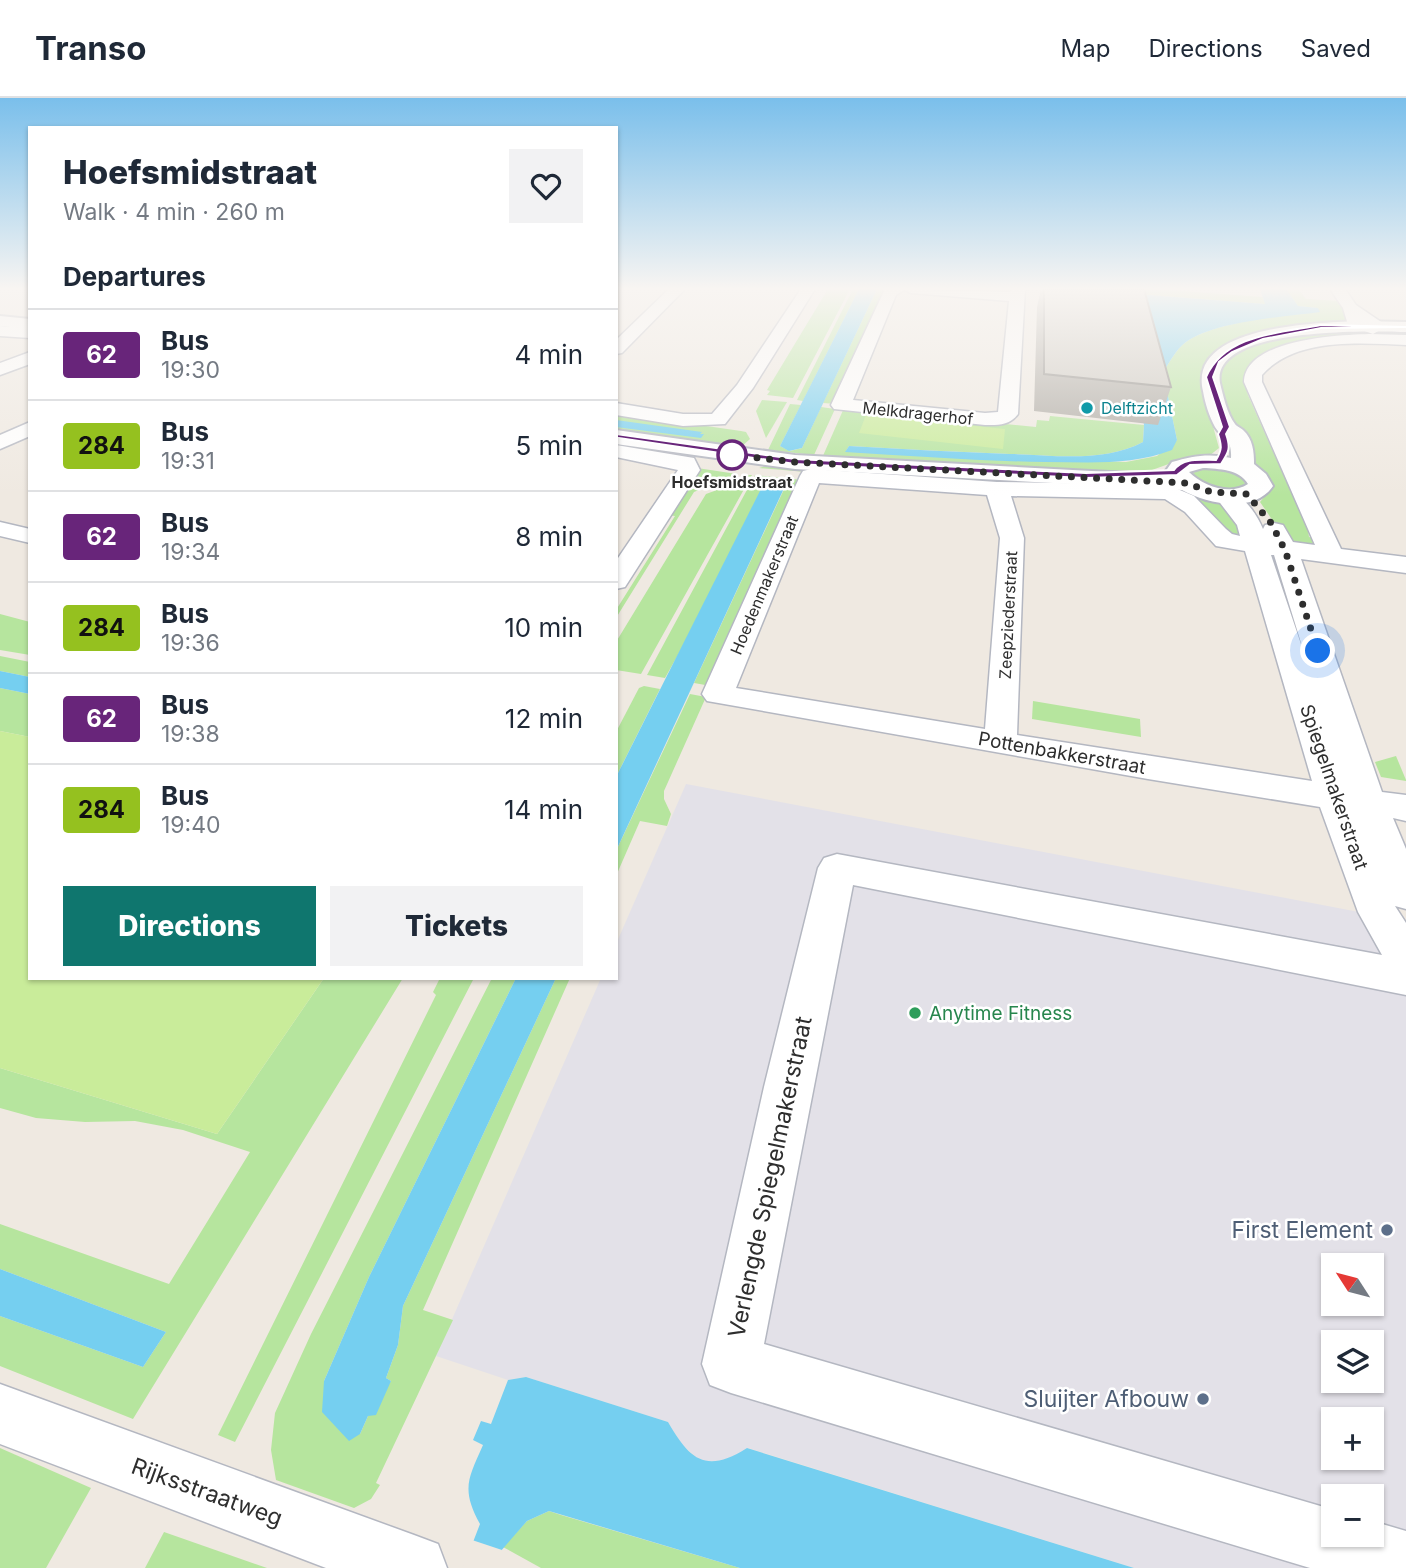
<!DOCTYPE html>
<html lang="en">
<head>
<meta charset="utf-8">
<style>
  :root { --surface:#fff; --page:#f2f2f3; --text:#1f2937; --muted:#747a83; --line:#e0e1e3; --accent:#0f766e }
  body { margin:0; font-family:Inter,sans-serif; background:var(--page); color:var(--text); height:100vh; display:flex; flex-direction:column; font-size:26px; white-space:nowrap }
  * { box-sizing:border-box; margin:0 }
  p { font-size:23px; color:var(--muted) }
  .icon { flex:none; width:38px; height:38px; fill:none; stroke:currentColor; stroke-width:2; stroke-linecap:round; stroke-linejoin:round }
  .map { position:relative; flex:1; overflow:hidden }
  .drawer { position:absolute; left:28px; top:28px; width:590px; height:854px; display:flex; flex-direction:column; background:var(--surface); border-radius:0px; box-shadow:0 2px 5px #0004 }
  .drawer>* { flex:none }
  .badge { padding:0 14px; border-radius:5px; font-size:24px; line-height:46px }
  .needle { width:46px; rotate:306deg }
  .buttons { position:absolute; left:1321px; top:1155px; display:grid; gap:14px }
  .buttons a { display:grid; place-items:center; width:63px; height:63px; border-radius:0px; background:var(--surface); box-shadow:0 2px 5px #0004; font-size:35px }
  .you { position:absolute; width:35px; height:35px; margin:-18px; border:5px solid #fff; border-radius:50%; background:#1a73e8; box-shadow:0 0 0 10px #1a73e833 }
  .map>.badge { position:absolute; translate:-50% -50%; box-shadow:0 0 0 4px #fff }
  h2 { padding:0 35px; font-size:26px; line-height:63px }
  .round { display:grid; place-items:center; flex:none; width:74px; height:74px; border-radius:0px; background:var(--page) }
  .headline { display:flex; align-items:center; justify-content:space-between; height:119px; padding:0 35px }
  h1 { font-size:33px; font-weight:800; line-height:52px }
  .button { display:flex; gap:14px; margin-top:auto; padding:14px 35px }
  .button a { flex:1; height:80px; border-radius:0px; background:var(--accent); color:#fff; font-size:28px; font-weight:800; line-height:80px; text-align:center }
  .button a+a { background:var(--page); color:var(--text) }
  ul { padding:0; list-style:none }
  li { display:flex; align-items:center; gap:21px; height:91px; padding:0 35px; border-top:2px solid var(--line) }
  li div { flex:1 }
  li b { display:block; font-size:26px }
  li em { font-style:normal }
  li .badge { min-width:77px; font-weight:700; text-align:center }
  header { display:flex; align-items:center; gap:42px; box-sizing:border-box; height:98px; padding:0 35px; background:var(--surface); border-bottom:2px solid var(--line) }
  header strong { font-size:33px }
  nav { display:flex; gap:38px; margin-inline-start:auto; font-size:24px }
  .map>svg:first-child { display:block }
  .industrial { fill:#e3e1e8; fill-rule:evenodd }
  .green { fill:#b6e59e }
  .pitch { fill:#c9ec9a }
  .water { fill:#75cff0 }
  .pier { fill:#efe9e1 }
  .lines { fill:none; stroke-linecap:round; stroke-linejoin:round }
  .street-casing { stroke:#b4b7c1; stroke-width:3 }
  .secondary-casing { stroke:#b4b7c1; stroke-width:4 }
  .street { fill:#fff; fill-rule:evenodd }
  .secondary { fill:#fff; fill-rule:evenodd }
  .wall { fill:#afaba4 }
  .building { fill:#cbc7bf; stroke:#8e8b86; stroke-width:2 }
  .line { fill:#68257a; stroke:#fff; stroke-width:2 }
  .walk { stroke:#2e2e2e; stroke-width:7; stroke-dasharray:0 12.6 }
  .culture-dot { fill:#0f9aa8; stroke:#fff; stroke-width:2.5 }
  .stop-dot { fill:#fff; stroke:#68257a; stroke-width:3.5 }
  .leisure-dot { fill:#2e9e5b; stroke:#fff; stroke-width:2.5 }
  .service-dot { fill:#5c6f8a; stroke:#fff; stroke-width:2.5 }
  .labels { text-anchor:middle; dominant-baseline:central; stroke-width:5; stroke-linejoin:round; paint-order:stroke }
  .far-culture-label { font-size:16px; fill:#0d838f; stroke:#fff; text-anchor:start }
  .far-street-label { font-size:16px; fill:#2e2e2e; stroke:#fff }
  .far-stop-label { font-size:16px; font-weight:bold; fill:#2e2e2e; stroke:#fff }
  .street-label { font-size:19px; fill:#2e2e2e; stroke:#fff }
  .leisure-label { font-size:19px; fill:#27864d; stroke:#fff; text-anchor:start }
  .near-street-label { font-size:23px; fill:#2e2e2e; stroke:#fff }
  .near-service-label { font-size:23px; fill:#4e5e75; stroke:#fff; text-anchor:end }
</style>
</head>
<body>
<header>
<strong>Transo</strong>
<nav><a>Map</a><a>Directions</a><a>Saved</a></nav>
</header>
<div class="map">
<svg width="1406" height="1470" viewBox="0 0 1406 1470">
  <rect width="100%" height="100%" fill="#efe9e1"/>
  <path class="industrial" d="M686 686 1406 823V1470H1134L748 1350 728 1363H701L682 1347 668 1324 526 1279 508 1282 436 1258 601 880H616V846ZM1334 1167H1372V1206H1334ZM1334 1244H1372V1283H1334ZM1334 1321H1372V1360H1334ZM1334 1398H1372V1437H1334Z"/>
  <g class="green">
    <path d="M828 191H850L793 300 767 297 770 293 767 292Z"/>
    <path d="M853 191H859L803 303 797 302Z"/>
    <path d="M877 191H886L836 306 823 305Z"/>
    <path d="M1071 191H1154L1263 199 1266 206Z"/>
    <path d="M1280 191H1317L1318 193 1299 192 1306 201 1340 203 1348 223C1313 239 1202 229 1200 281L1219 350 1209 358 1177 363 1152 372 1077 373 822 360 844 310 932 322 933 319 1036 329 1037 322 1049 323 1050 318 1144 327 1143 344C1104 365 1053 357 1010 356 957 354 903 351 849 348L846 353 1126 364 1157 358 1177 342 1163 274C1170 264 1176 251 1186 244 1212 225 1284 217 1317 210L1298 208 1286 192Z"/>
    <path d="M1366 233 1406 234V238H1376L1262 258C1246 270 1244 278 1248 297L1308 432 1309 439 1323 442 1325 448 1294 446 1284 439 1260 404 1271 391C1269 380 1260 379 1255 371 1249 360 1248 346 1243 335 1241 330 1237 327 1234 322 1228 313 1220 293 1220 282 1222 233 1331 234 1366 233Z"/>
    <path d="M762 302 787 304 766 340 756 313Z"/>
    <path d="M790 306 801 307 780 348 790 353 802 350 821 309 835 311 814 357 768 352Z"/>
    <path d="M616 315 741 333 746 334 750 341 741 349 616 335Z"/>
    <path d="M769 367 1163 385 1215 400 1231 410 1242 438 1223 433 1191 397 890 381 759 370Z"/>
    <path d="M1205 369 1231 373 1243 379 1245 386C1229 395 1201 390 1193 375Z"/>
    <path d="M697 370 737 376 694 394 616 520V512L675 418 667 417Z"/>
    <path d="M748 377H752L641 576 616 572V544L706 396 739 384Z"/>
    <path d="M755 377 802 382 711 588 694 585 786 387 776 382 665 580 647 577Z"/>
    <path d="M0 516 30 524V557L0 552Z"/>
    <path d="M0 558 30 564V579L0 573Z"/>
    <path d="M644 588 660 591 616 679V634L639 590Z"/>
    <path d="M0 590 30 596V639L0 633Z"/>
    <path d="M690 596 706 599 664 693V701L671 716 667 728 640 723 616 778V753Z"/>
    <path d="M1033 603 1140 621 1141 639 1032 621Z"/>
    <path d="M1396 658 1406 682V683L1381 679 1375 664Z"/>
    <path d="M324 880H403L133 1321 0 1268V1218L143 1269 166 1234 0 1171V1126L169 1186 250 1054 183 1032 135 1023 85 1024 36 1020 0 1010V970L217 1036Z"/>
    <path d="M440 880H474L235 1344 218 1337 436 897 433 894Z"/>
    <path d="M492 880H516L369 1179 324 1283 360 1336 368 1318 391 1283 386 1280 398 1247 403 1208 556 880H570L423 1212 453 1222 376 1385 380 1387 371 1401 354 1410 276 1382 271 1352 275 1315 311 1236Z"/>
    <path d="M0 1350 91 1390 46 1470H0Z"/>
    <path d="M549 1413 561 1417 740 1470H541L503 1449 527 1423Z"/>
    <path d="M164 1434 267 1470H145Z"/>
  </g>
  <g class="pitch">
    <path d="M866 317 1005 331 1003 351 859 335Z"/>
    <path d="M0 633 30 639V880H324L217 1036 0 970Z"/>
  </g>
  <g class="water">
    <path d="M859 191H877L802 350 789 353 780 348Z"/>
    <path d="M1037 191H1071L1265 206 1260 191H1286L1298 208 1318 210 1320 214C1284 219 1216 223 1186 244 1176 251 1170 264 1163 274L1177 342 1172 352C1131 368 1088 364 1045 364 978 363 912 358 845 354L849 348C903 351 956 354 1010 356 1053 357 1104 365 1143 344L1144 327 1125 222 1051 194Z"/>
    <path d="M616 322 702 334 700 336H704L701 340 616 329Z"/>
    <path d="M776 382 786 386 616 753V679L765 383Z"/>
    <path d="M0 573 30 579V596L0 590Z"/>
    <path d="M516 880H556L403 1208 398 1247 386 1280 391 1283 376 1317 368 1318 360 1336 349 1343 322 1314 324 1283 369 1179Z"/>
    <path d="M0 1171 166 1234 143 1269 0 1218Z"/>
    <path d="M526 1279 668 1324C690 1362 706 1376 747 1350L1134 1470H740L549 1413 527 1423 500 1454 463 1470 480 1426C461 1391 468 1381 483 1347L473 1342 481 1323 491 1326 508 1282Z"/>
  </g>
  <path class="pier" d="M472 1442 502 1452 497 1470H462Z"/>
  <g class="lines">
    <defs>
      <g id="street">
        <path d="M669 191H685L622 255 616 256V242Z"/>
        <path d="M801 191H815L753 290 725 326 683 328 616 317V305L683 316H712L737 287Z"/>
        <path d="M885 191 1010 194 1011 191H1025L1018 316C1009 328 998 327 985 327L834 311 831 307ZM904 192 911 195 1009 203 998 314 985 315 853 302 896 197Z"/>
        <path d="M1330 191H1345L1356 207 1387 228 1373 236 1348 227 1343 210Z"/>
        <path d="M0 228 30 230V240L0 238Z"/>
        <path d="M1369 236 1406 237V247C1360 245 1295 239 1262 277V284L1341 451 1406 459V475L1301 461 1382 694 1406 697V723L1393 720 1406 751V811L1395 808 1406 825V897L853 787 764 1246 1334 1412V1437H1372V1423L1406 1433V1470H1310L731 1295 710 1287 702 1266 764 989 818 770 824 760 837 756 1382 857 1358 814 1320 709 1148 681 707 603 702 596 800 378 803 373 811 371 997 384 1168 387 1194 398 1226 431 1232 436 1240 438 1237 427 1214 397 1218 392C1237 387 1256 414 1263 431L1265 427 1274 425 1283 427 1293 444 1315 447 1244 284C1245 241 1338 237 1369 236ZM819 385 987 397 1000 440 985 631 736 590ZM1011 398 1165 401 1185 414 1216 448 1245 453 1312 683 1017 637 1024 440ZM1271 457H1274L1306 561Z"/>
        <path d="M30 254V266L0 277V265Z"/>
        <path d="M30 324V338L0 351V337Z"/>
        <path d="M616 347 694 360 700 372 625 489 616 491V463L678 372 616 359Z"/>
        <path d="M0 424 30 431V445L0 438Z"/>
        <path d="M0 1286 414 1437 438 1446 447 1470H326L0 1346Z"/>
      </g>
      <g id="secondary">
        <path d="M0 218 30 221V231L0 228Z"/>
        <path d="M1360 223 1406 224V234C1373 233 1210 228 1220 285 1223 297 1227 316 1235 326 1236 328 1241 330 1243 332 1253 341 1254 354 1254 366L1266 376 1273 388C1254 416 1207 406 1182 392L795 371 616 346V332L795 357 1167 377 1165 374 1172 364C1193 358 1209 355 1231 360 1232 340 1224 343 1215 329 1209 318 1205 305 1203 293 1187 227 1319 225 1360 223ZM1203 370C1219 371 1239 371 1248 386 1230 398 1203 388 1189 374Z"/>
      </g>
    </defs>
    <use href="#street" class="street-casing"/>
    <use href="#secondary" class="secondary-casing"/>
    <use href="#street" class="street"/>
    <use href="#secondary" class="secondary"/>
  </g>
  <path class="wall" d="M1041 191H1044L1171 289 1158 327 1034 313 1037 209Z"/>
  <path class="building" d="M1044 191H1144L1171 289 1044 276Z"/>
  <linearGradient id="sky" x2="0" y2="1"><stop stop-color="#7abfeb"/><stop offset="0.48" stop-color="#f8f5f2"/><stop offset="1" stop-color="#f8f5f2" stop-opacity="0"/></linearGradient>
  <rect width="1406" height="397" fill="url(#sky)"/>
  <path class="line" d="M1321 227 1406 229 1321 230 1263 241 1232 254 1219 264 1213 279 1230 329 1226 336C1231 350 1229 354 1221 366L1190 367 1177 377 1086 380 795 366 612 339 616 336 795 361 1086 375 1174 372C1183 359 1201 362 1216 362 1222 352 1222 348 1218 336L1222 329 1206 279C1225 236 1279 235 1321 227Z"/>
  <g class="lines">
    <path class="walk" d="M732 357 795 364 1186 385 1211 394 1247 396 1271 425 1285 452 1318 553"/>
  </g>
  <circle class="culture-dot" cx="1087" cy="310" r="7"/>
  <circle class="stop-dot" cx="732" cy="357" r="14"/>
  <circle class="leisure-dot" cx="915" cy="915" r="7"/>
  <g class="service-dot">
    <circle cx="1387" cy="1132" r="7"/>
    <circle cx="1203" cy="1301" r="7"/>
  </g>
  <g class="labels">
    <g class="far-culture-label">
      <text x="1101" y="310">Delftzicht</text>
    </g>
    <g class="far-street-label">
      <text transform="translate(918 315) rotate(6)">Melkdragerhof</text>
      <text transform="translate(764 487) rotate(-67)">Hoedenmakerstraat</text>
      <text transform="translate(1008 517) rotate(-87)">Zeepziederstraat</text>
    </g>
    <g class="far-stop-label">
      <text x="732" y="384">Hoefsmidstraat</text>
    </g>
    <g class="street-label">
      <text transform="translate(1062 655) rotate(10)">Pottenbakkerstraat</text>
      <text transform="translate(1334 689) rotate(71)">Spiegelmakerstraat</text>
    </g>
    <g class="leisure-label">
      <text x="929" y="915">Anytime Fitness</text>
    </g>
    <g class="near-street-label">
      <text transform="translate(770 1079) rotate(-78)">Verlengde Spiegelmakerstraat</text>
      <text transform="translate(207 1394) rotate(20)">Rijksstraatweg</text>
    </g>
    <g class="near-service-label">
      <text x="1373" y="1132">First Element</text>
      <text x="1189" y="1301">Sluijter Afbouw</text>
    </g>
  </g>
</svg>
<div class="buttons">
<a><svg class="needle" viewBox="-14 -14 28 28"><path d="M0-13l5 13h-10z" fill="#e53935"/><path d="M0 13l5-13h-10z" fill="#747a83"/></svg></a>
<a><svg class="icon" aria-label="layers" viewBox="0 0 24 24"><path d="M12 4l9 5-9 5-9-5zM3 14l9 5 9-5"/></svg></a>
<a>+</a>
<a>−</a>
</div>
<div class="you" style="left:1318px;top:553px"></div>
<section class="drawer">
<div class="headline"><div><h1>Hoefsmidstraat</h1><p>Walk · 4 min · 260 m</p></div><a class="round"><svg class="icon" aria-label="heart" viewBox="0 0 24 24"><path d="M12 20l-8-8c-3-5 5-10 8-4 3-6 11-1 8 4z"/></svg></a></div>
<h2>Departures</h2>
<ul>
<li><span class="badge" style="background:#68257a;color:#fff">62</span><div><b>Bus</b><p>19:30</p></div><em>4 min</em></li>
<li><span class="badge" style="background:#95c11f;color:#111">284</span><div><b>Bus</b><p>19:31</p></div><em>5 min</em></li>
<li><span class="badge" style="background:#68257a;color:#fff">62</span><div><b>Bus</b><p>19:34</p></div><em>8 min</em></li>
<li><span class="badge" style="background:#95c11f;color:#111">284</span><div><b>Bus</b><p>19:36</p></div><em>10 min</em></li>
<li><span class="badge" style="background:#68257a;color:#fff">62</span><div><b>Bus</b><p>19:38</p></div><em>12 min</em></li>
<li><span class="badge" style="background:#95c11f;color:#111">284</span><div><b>Bus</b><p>19:40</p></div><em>14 min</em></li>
</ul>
<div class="button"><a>Directions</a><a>Tickets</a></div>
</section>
</div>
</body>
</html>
